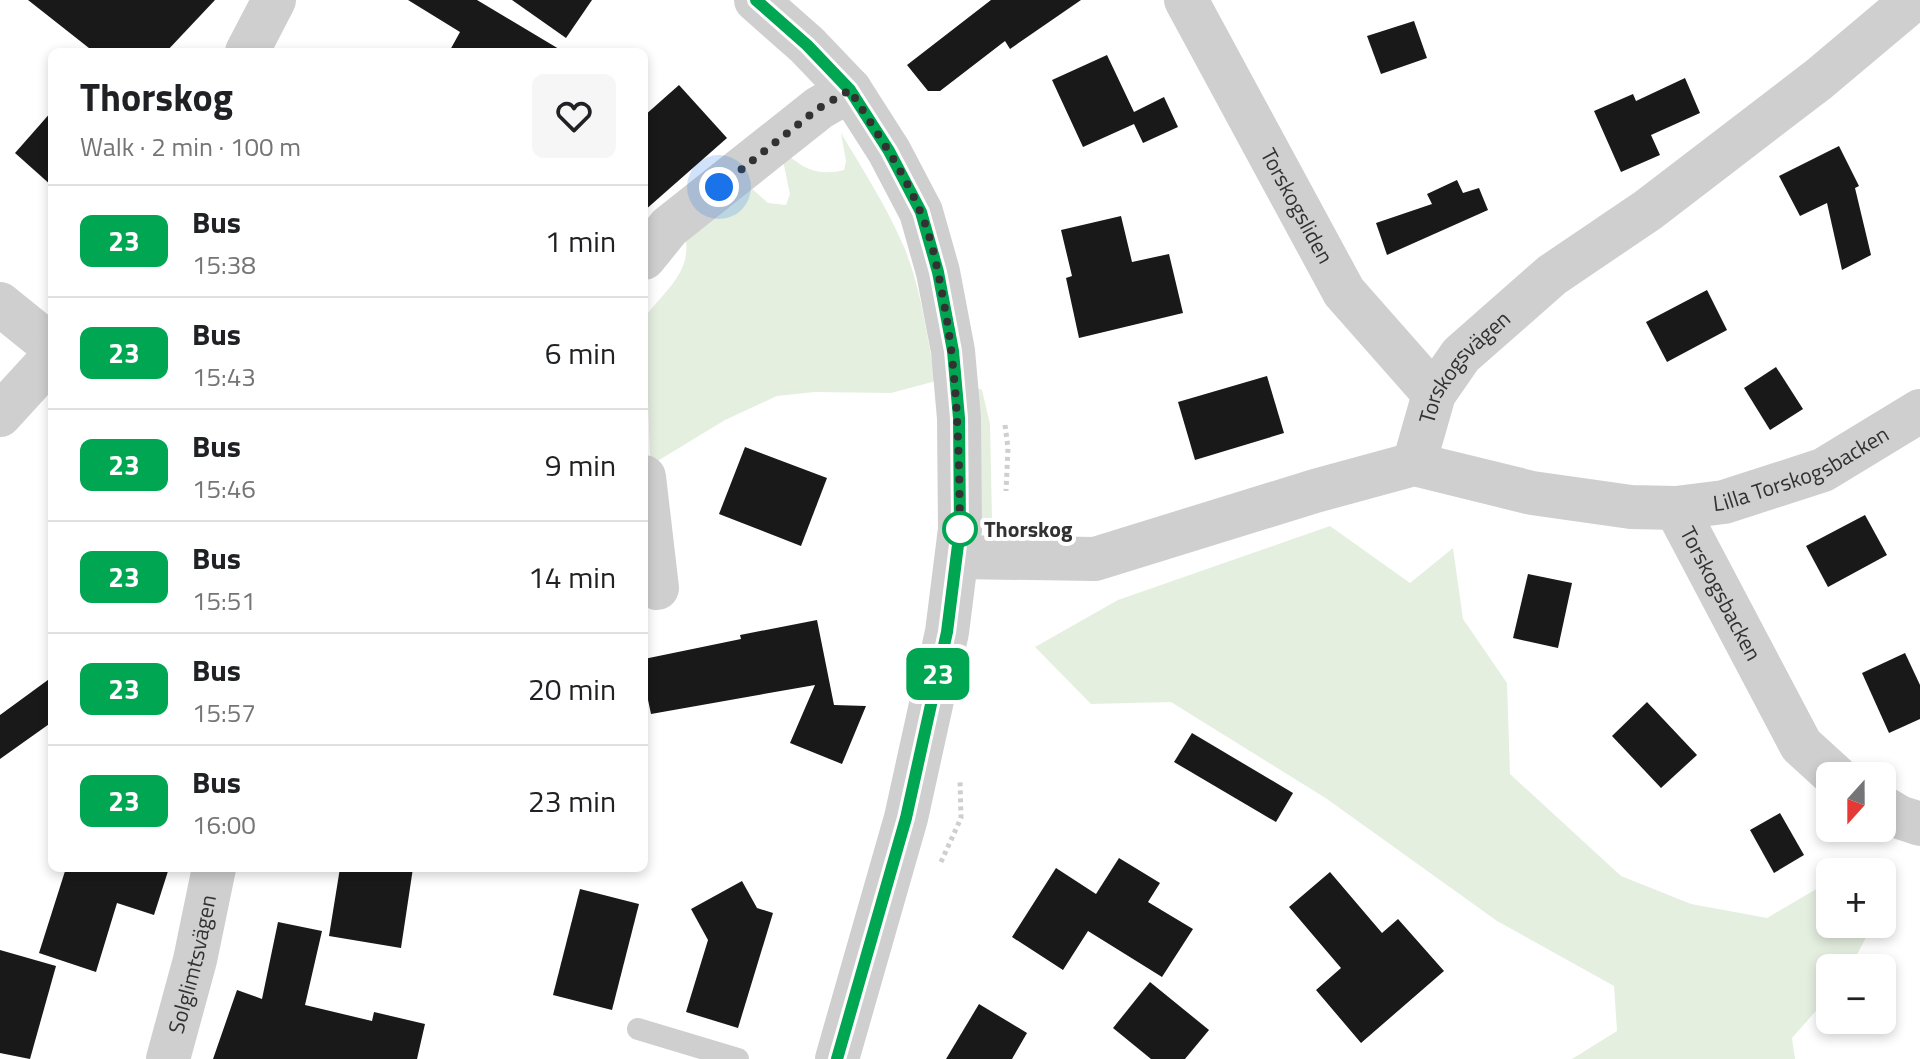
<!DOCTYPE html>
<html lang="en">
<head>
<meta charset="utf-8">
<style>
  :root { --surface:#fff; --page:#f6f6f6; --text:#202124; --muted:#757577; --line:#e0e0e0 }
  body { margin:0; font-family:"Titillium Web",sans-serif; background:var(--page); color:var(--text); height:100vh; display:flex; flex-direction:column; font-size:30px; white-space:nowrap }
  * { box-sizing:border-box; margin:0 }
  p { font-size:26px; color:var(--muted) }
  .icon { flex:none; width:44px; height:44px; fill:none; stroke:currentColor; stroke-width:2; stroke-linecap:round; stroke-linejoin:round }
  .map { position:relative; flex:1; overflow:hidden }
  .sheet { position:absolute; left:48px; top:48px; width:600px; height:824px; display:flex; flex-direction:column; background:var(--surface); border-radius:12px; box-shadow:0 4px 12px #0003 }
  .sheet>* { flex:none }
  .badge { padding:0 16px; border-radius:12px; font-size:28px; line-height:52px }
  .needle { width:52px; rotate:201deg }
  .buttons { position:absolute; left:1816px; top:762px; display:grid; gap:16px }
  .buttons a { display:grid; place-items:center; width:80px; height:80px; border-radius:12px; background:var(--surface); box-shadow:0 4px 12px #0003; font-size:40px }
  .you { position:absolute; width:40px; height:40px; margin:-20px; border:6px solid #fff; border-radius:50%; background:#1a73e8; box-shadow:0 0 0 12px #1a73e833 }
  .map>.badge { position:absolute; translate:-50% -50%; box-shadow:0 0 0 4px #fff }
  .round { display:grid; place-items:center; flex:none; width:84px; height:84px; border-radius:12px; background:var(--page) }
  .head { display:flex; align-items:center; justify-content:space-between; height:136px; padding:0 32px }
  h1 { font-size:38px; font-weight:700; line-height:60px }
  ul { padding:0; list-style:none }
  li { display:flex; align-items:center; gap:24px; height:112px; padding:0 32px; border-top:2px solid var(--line) }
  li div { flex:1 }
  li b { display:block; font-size:30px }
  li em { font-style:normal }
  li .badge { min-width:88px; font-weight:700; text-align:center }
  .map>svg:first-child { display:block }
  .green { fill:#e5efe0 }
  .building { fill:#191919 }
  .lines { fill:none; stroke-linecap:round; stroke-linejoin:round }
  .path { stroke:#cfcfcf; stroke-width:5; stroke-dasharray:4 4; stroke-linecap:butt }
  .lane { stroke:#cfcfcf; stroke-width:22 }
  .street { stroke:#cfcfcf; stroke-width:44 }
  .line-casing { stroke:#fff; stroke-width:18 }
  .line { stroke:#00a651; stroke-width:12 }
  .walk { stroke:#323232; stroke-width:8; stroke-dasharray:0 14.4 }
  .stop-dot { fill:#fff; stroke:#00a651; stroke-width:4 }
  .labels { text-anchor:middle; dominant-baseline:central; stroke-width:8; stroke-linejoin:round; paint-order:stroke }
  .street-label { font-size:22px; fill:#323232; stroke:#fff }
  .stop-label { font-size:22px; font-weight:bold; fill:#323232; stroke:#fff; text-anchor:start }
</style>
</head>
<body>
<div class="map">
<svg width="1920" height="1059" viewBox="0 0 1920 1059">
  <rect width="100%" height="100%" fill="#fff"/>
  <g class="green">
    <path d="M841 133C863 170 887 207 904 247 921 287 927 338 936 381L891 393 814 392 777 396 725 420 656 462 650 455 645 317C665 290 693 272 685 235L749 186 768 203 786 205 790 194 782 156C793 156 796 163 805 167 818 174 831 173 844 170L846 161Z"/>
    <path d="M977 388 982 390 990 424 992 517 986 527 978 520Z"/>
    <path d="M1330 526 1410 583 1453 548 1463 619 1507 683 1510 774 1621 876 1691 904 1767 918 1830 881V924H1873L1850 968H1830V995L1792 1038 1795 1059H1572L1617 1031 1614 986 1497 921 1327 799 1171 702 1091 704 1035 647 1118 600Z"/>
  </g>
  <g class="building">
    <path d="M28 0H215L166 52H94Z"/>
    <path d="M408 0H477L564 52H449L460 32Z"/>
    <path d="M512 0H592L566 38Z"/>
    <path d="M991 0H1081L1010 49 1005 41 940 91H928L907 65Z"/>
    <path d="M1414 21 1427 58 1381 74 1367 36Z"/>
    <path d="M1107 55 1134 112 1164 97 1178 127 1143 143 1134 124 1083 147 1052 80Z"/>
    <path d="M1685 78 1700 113 1651 135 1660 155 1621 172 1594 111 1633 94 1636 101Z"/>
    <path d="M679 85 727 138 644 211V116Z"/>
    <path d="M52 111V186L15 153Z"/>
    <path d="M1839 146 1859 186 1855 188 1871 255 1842 270 1827 203 1800 216 1779 176Z"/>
    <path d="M1457 180 1463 193 1479 188 1488 210 1387 255 1376 223 1432 204 1427 194Z"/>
    <path d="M1121 216 1132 262 1169 254 1183 313 1079 338 1066 278 1072 276 1061 230Z"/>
    <path d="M1707 290 1727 330 1667 362 1646 322Z"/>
    <path d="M1776 367 1803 409 1770 430 1744 388Z"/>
    <path d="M1267 376 1284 433 1195 460 1178 402Z"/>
    <path d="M745 447 827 478 801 546 719 514Z"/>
    <path d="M1865 515 1887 555 1828 587 1806 546Z"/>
    <path d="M1528 574 1572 583 1558 648 1513 638Z"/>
    <path d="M817 620 834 705 866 706 842 764 790 743 815 685 651 714 644 681V659L741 639 740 635Z"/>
    <path d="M1905 653 1920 685V719L1889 733 1862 673Z"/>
    <path d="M52 677V722L0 759V715Z"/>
    <path d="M1647 702 1697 755 1661 788 1612 736Z"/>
    <path d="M1192 733 1293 793 1276 822 1174 762Z"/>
    <path d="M1780 813 1804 855 1774 873 1750 830Z"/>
    <path d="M1119 858 1160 883 1148 902 1193 929 1162 977 1088 931 1063 970 1012 937 1056 868 1096 894Z"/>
    <path d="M66 868H169L154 915 117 903 96 972 39 953Z"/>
    <path d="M340 868H413L401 948 329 936Z"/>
    <path d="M1330 872 1382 933 1398 919 1444 971 1361 1043 1316 990 1341 968 1289 907Z"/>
    <path d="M742 881 757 908 773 913 738 1028 686 1012 708 940 691 909Z"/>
    <path d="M580 889 639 904 612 1010 553 995Z"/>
    <path d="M278 922 322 931 305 1005 372 1021 374 1012 425 1024 417 1059H213L237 990 262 999Z"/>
    <path d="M0 950 56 966 30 1059 0 1053Z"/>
    <path d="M1150 982 1209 1030 1185 1059H1151L1113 1028Z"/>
    <path d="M979 1004 1027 1033 1012 1059H946Z"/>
  </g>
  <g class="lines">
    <g class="path">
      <path d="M1005 425 1008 448 1006 491"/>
      <path d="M941 862 961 818 960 780"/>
    </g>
    <path class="lane" d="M638 1029 738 1059"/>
    <g class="street">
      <path d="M756 0 807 45 850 90 889 151 921 212 938 272 953 351 959 418 960 529 947 632 906 818 837 1059"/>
      <path id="s1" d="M1186 0 1344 292 1434 394"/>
      <path d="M247 52 274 0"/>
      <path d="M644 258 669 227 819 108 850 90"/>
      <path d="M0 304 52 346"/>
      <path d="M0 415 52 358"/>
      <path id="s2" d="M1414 464 1434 394 1461 355 1552 275 1648 210 1819 79 1913 0"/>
      <path d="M644 477 657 588"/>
      <path id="s3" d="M1676 508 1724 502 1823 470 1920 411"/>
      <path id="s4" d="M957 557 1095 559 1315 491 1414 464 1532 493 1631 507 1676 508 1801 745 1835 776"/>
      <path d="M1882 807 1899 817 1920 824"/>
      <path id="s5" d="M168 1059 195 960 214 868"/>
    </g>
  </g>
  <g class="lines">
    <defs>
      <path id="line" d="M756 0 807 45 850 90 889 151 921 212 938 272 953 351 959 418 960 529 947 632 906 818 837 1059"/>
    </defs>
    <use href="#line" class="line-casing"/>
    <use href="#line" class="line"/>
    <path class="walk" d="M719 187 819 108 850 90C874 129 902 168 920 211 931 236 937 266 942 293 958 373 959 449 960 529"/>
  </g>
  <circle class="stop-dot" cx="960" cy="529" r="16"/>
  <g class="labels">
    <g class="street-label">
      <text stroke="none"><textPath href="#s1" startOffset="234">Torskogsliden</textPath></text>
      <text stroke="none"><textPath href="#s2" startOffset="112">Torskogsvägen</textPath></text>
      <text stroke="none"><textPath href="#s3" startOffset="132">Lilla Torskogsbacken</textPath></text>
      <text stroke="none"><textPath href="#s4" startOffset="834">Torskogsbacken</textPath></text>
      <text stroke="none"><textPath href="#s5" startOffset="98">Solglimtsvägen</textPath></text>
    </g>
    <g class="stop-label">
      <text x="984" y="529">Thorskog</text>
    </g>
  </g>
</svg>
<div class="buttons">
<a><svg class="needle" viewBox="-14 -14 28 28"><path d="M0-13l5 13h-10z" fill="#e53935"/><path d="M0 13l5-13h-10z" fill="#757577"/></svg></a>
<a>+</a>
<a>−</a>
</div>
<div class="you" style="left:719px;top:187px"></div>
<b class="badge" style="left:938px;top:674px;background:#00a651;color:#fff">23</b>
<section class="sheet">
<div class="head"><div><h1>Thorskog</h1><p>Walk · 2 min · 100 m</p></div><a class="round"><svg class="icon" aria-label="heart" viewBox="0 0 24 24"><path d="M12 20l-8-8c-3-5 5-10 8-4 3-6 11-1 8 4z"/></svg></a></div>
<ul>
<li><span class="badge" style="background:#00a651;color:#fff">23</span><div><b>Bus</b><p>15:38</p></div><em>1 min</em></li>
<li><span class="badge" style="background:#00a651;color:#fff">23</span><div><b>Bus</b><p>15:43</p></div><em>6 min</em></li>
<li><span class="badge" style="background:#00a651;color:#fff">23</span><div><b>Bus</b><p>15:46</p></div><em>9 min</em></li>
<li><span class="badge" style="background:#00a651;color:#fff">23</span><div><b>Bus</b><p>15:51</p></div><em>14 min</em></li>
<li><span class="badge" style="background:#00a651;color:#fff">23</span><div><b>Bus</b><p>15:57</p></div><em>20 min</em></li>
<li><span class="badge" style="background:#00a651;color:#fff">23</span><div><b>Bus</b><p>16:00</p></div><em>23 min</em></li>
</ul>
</section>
</div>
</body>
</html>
